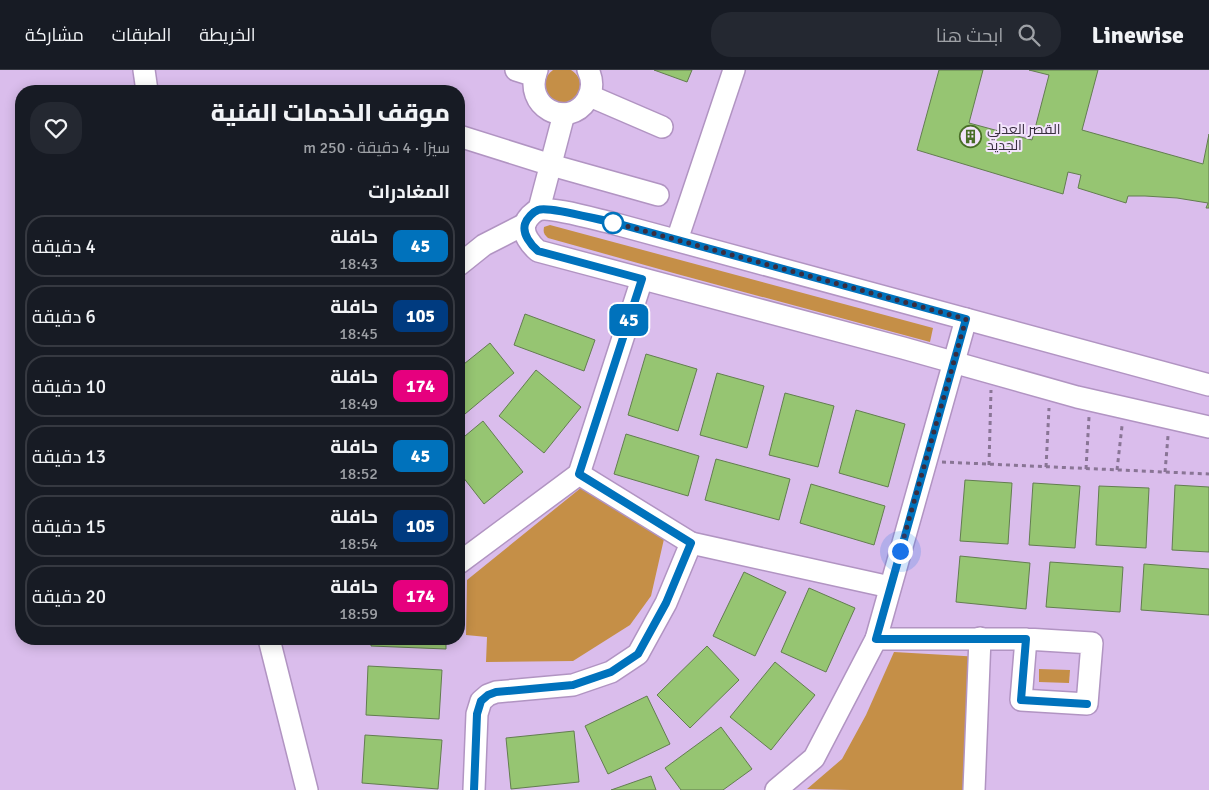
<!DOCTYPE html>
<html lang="ar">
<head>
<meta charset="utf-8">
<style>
  :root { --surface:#171b24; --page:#242831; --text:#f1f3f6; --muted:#9ea1a6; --line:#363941 }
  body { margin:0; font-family:Signika,Cairo,sans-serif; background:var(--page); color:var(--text); direction:rtl; height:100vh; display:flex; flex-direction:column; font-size:19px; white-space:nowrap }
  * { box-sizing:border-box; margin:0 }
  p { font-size:16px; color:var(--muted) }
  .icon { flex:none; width:28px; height:28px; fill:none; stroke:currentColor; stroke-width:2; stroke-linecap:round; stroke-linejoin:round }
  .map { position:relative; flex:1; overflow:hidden; direction:ltr }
  .panel { position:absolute; left:15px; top:15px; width:450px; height:560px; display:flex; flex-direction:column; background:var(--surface); border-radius:20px; box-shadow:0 2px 12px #0003; direction:rtl }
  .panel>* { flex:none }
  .badge { padding:0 10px; border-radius:8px; font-size:18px; line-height:32px }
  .you { position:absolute; width:25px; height:25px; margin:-12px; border:4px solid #fff; border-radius:50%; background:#1a73e8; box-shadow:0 0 0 8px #1a73e833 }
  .map>.badge { position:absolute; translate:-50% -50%; box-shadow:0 0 0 2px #fff }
  h2 { padding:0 15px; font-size:19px; line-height:45px }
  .round { display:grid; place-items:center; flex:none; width:52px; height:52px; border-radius:20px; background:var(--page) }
  .overview { display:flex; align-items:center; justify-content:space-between; height:85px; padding:0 15px }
  h1 { font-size:24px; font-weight:800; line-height:38px }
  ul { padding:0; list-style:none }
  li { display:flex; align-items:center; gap:15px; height:62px; margin:0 10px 8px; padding:0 5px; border:2px solid var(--line); border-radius:20px }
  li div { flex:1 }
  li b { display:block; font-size:19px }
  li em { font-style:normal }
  li .badge { min-width:55px; font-weight:700; text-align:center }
  header { display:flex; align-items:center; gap:30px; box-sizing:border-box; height:70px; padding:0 25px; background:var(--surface); border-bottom:1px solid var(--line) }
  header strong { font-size:24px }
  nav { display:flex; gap:28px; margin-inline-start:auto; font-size:18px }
  .search { width:350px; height:45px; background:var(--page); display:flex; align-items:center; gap:12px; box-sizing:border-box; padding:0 18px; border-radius:20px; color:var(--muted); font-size:19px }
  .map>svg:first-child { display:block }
  .green { fill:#c58f47 }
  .building { fill:#96c572; stroke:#637d50 }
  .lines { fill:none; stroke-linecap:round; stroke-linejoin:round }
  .minor-casing { stroke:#b194c2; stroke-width:24 }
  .path { stroke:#897595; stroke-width:3; stroke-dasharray:4 4; stroke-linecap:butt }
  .minor { stroke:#fff; stroke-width:21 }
  .line-casing { stroke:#fff; stroke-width:11 }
  .line { stroke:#0072bc; stroke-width:8 }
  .walk { stroke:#392e40; stroke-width:5; stroke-dasharray:0 9 }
  .stop-dot { fill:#fff; stroke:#0072bc; stroke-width:2.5 }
  .labels { text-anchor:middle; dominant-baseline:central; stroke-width:4; stroke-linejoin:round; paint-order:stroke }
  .poi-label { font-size:14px; fill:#392e40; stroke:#f3e4fc; text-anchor:start }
</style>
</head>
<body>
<header>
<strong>Linewise</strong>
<div class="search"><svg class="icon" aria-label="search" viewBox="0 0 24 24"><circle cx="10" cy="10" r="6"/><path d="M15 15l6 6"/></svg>ابحث هنا</div>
<nav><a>الخريطة</a><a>الطبقات</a><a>مشاركة</a></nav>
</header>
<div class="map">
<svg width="1209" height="720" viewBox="0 0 1209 720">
  <rect width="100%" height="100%" fill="#dabdec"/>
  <g class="green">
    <path d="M553 0H571C577 4 581 9 580 16 580 23 578 25 573 29 557 45 531 17 553 0Z"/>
    <path d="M550 155 933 258 930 272 677 204 548 168C544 164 543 163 544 157Z"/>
    <path d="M582 417 669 447 651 526 630 555 573 591 486 592 487 567 466 565 467 510Z"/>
    <path d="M894 582 981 587 969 720H851L807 719 842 689 866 645Z"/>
    <path d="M1039 599 1070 600 1069 613 1039 612Z"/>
  </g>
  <g class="building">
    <path d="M654 0H692L687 12Z"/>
    <path d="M939 0H983L969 53 1032 70 1049 5 1029 0H1098L1082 60 1203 94 1209 64V138H1206L1208 133 1177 128 1145 126H1128L1126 133 1078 118 1081 105 1068 102 1063 124 917 80Z"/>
    <path d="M525 244 595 270 584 301 514 275Z"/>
    <path d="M490 273 514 303 459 349V298Z"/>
    <path d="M646 284 697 299 678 361 628 345Z"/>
    <path d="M536 300 581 337 544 383 499 346Z"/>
    <path d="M717 303 764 316 747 378 700 365Z"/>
    <path d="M785 323 834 336 818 397 769 385Z"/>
    <path d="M856 340 905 354 888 417 839 403Z"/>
    <path d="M483 351 523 402 484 434 459 402V371Z"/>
    <path d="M626 364 699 386 688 426 614 404Z"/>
    <path d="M716 389 790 409 779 450 705 430Z"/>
    <path d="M965 410 1012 413 1008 474 960 471Z"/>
    <path d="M1033 413 1080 416 1075 478 1029 475Z"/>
    <path d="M811 414 885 436 874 475 800 453Z"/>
    <path d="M1175 415 1209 417V482L1172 480Z"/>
    <path d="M1099 416 1149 418 1146 478 1096 475Z"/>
    <path d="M960 486 1030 493 1026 539 956 532Z"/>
    <path d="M1050 492 1123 497 1120 542 1046 537Z"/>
    <path d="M1144 494 1209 499V545L1141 540Z"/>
    <path d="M744 502 786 522 755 586 713 566Z"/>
    <path d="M809 518 855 538 826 602 781 582Z"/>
    <path d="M371 569H446V579L371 576Z"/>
    <path d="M707 576 739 610 690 658 657 625Z"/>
    <path d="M775 592 815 625 771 680 730 647Z"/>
    <path d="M368 596 442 600 439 649 366 645Z"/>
    <path d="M647 626 670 674 608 704 585 656Z"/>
    <path d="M721 657 752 699 723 720H681L665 698Z"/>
    <path d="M574 661 579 712 511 719 506 668Z"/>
    <path d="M365 665 442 670 438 719 362 713Z"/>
    <path d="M651 706 656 720H611Z"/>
  </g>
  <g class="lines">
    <defs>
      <g id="minor">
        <path d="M144 0 147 21"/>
        <path d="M516 0 535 6"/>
        <path d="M537 0C522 37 568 60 587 30 593 20 593 10 588 0"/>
        <path d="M590 26 662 57"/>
        <path d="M459 66 551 95 658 125"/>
        <path d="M539 139 564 44"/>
        <path d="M677 170 734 0"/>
        <path d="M459 195 484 175 525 154"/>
        <path d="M1209 315 612 153C598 150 549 136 538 140 533 142 527 148 525 154 522 164 531 175 538 181L903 278 1077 327 1209 357"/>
        <path d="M579 404 642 209"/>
        <path d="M459 493 579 404 691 473"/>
        <path d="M269 569 307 720"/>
        <path d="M876 569H1026L1092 573 1087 634 1021 630 1026 569"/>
        <path d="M474 720 477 644 481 631 488 625 496 622 573 615 611 602 638 584 666 533 691 473 890 517"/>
        <path d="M776 720 814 688 876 569 966 249"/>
        <path d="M974 720 980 568"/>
      </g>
    </defs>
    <use href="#minor" class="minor-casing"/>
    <g class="path">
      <path d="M942 392 1209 404"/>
      <path d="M989 395 991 320"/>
      <path d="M1046 397 1049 338"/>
      <path d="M1086 399 1089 347"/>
      <path d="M1117 400 1122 356"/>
      <path d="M1165 402 1168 366"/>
    </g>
    <use href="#minor" class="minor"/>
  </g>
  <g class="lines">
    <defs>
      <path id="line" d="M474 720 477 644 481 631 488 625 496 622 573 615 611 602 638 584 666 533 691 473 579 404 642 209 538 181C531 175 522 164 525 154 527 148 533 142 538 140 549 136 598 150 612 152L966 249 876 569H1026L1021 630 1087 634"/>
    </defs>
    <use href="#line" class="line-casing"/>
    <use href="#line" class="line"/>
    <path class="walk" d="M613 153 612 152 966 249 900 481"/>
  </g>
  <defs>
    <symbol id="building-ring" viewBox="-11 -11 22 22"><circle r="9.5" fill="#f3e4fc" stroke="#496e27" stroke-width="1.5"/><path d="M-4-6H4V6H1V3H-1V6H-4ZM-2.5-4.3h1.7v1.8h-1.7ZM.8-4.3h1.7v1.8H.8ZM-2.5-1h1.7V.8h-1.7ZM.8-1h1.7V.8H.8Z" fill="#496e27"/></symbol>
  </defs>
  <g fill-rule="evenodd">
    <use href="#building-ring" x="958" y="54" width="25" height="25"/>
  </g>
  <circle class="stop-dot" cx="613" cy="153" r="10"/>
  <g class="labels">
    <g class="poi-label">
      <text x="987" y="59">القصر العدلي<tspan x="987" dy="16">الجديد</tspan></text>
    </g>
  </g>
</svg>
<div class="you" style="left:900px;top:481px"></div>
<b class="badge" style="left:629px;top:250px;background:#0072bc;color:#fff">45</b>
<section class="panel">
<div class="overview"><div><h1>موقف الخدمات الفنية</h1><p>سيرًا · 4 دقيقة · 250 m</p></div><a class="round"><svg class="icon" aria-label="heart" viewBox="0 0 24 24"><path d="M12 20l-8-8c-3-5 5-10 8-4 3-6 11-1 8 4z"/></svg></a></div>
<h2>المغادرات</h2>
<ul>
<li><span class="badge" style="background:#0072bc;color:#fff">45</span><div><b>حافلة</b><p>18:43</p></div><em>4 دقيقة</em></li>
<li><span class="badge" style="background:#003b80;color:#fff">105</span><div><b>حافلة</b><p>18:45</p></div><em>6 دقيقة</em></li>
<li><span class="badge" style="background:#e6007e;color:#fff">174</span><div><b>حافلة</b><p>18:49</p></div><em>10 دقيقة</em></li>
<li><span class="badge" style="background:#0072bc;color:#fff">45</span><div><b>حافلة</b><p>18:52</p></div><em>13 دقيقة</em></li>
<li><span class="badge" style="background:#003b80;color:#fff">105</span><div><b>حافلة</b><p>18:54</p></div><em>15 دقيقة</em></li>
<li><span class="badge" style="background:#e6007e;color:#fff">174</span><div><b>حافلة</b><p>18:59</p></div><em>20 دقيقة</em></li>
</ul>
</section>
</div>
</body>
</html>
